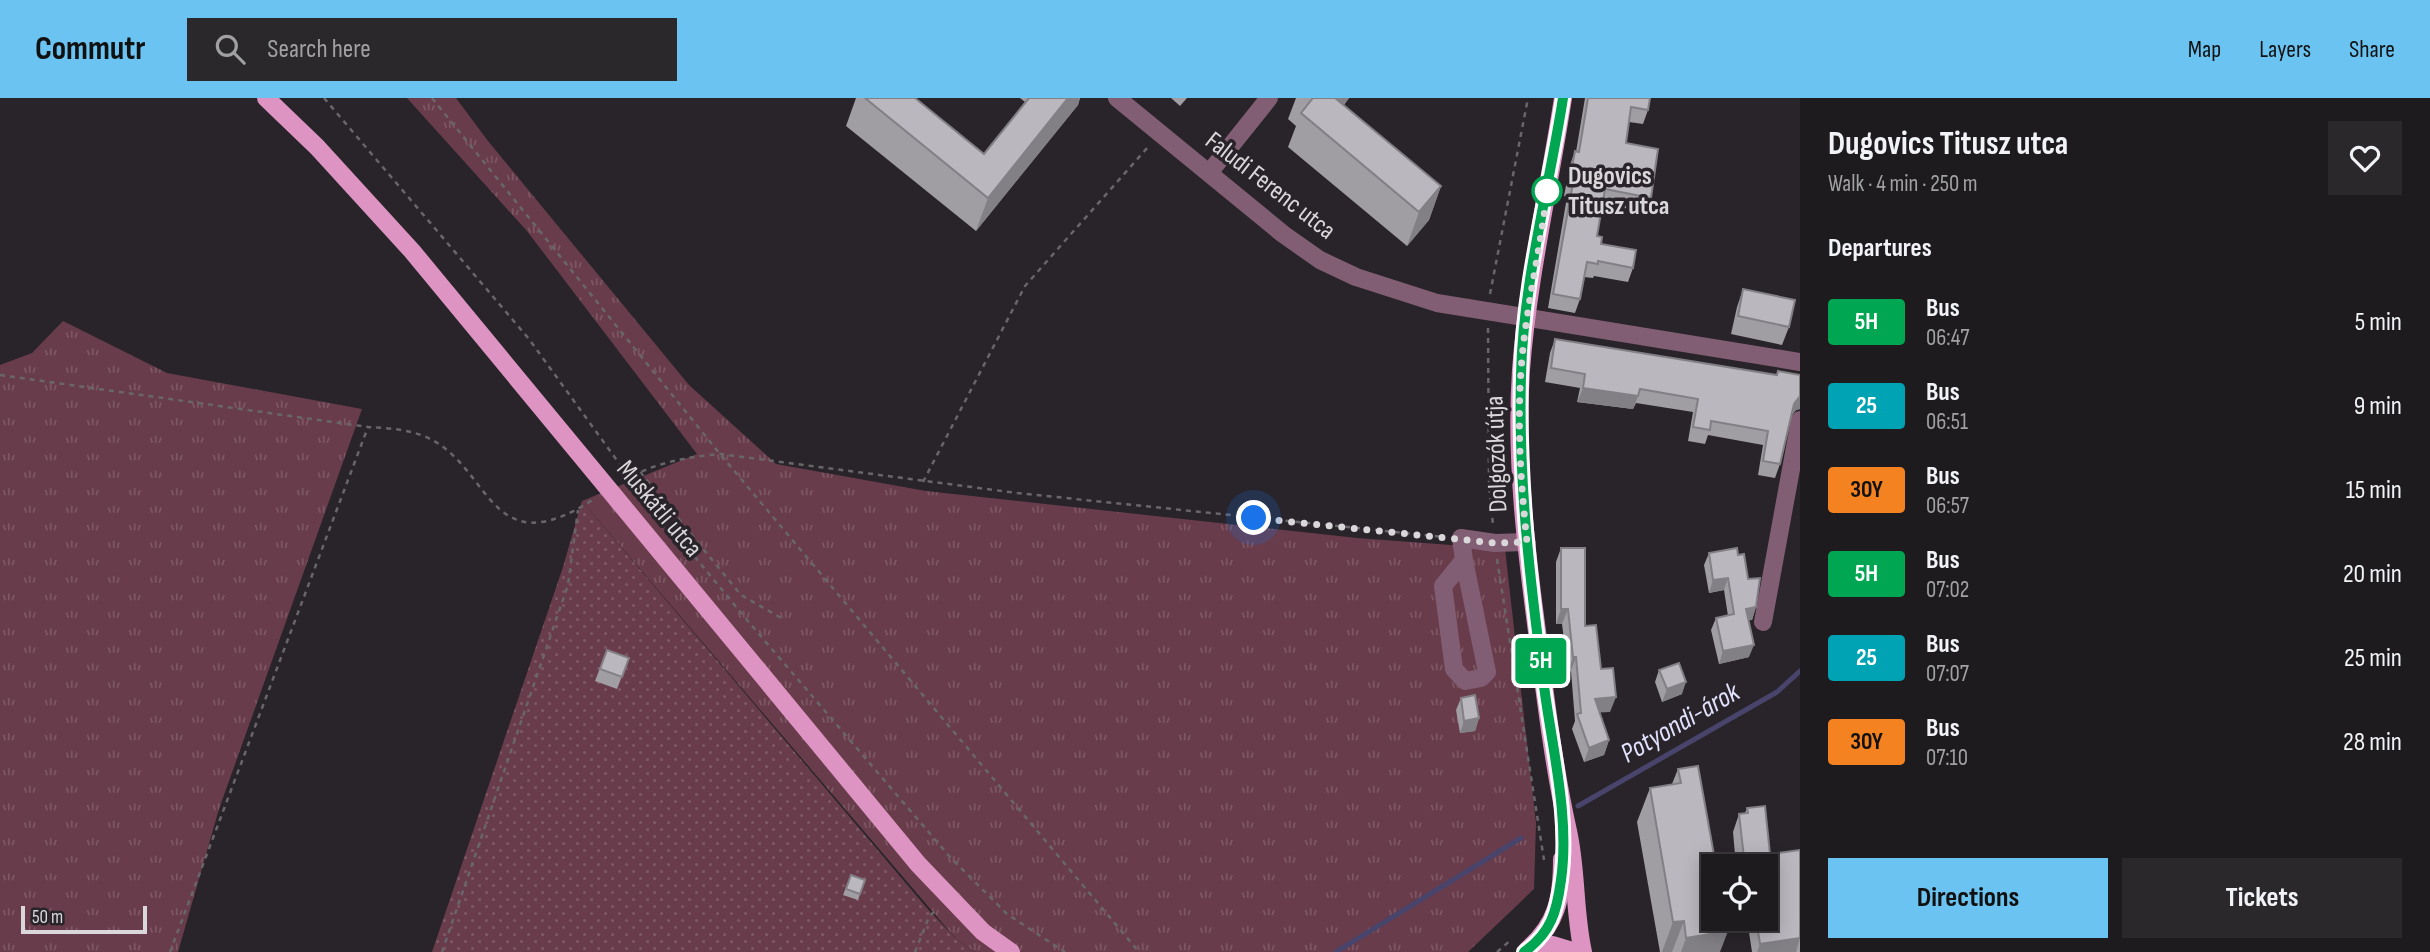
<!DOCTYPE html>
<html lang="en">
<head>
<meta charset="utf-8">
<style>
  :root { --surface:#1e1b1f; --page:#2b282c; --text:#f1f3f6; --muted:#a1a1a4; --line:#3c393d; --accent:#6ac3f1 }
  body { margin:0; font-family:"Sofia Sans Condensed",sans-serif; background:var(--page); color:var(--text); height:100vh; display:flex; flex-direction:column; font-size:26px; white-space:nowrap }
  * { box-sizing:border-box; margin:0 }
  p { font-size:23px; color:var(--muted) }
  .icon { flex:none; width:38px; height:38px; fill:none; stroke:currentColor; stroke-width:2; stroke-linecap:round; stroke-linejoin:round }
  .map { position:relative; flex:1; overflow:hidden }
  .side { display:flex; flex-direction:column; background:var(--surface); width:630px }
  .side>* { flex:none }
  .badge { padding:0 14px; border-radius:5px; font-size:24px; line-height:46px }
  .buttons { position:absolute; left:1701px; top:756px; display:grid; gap:14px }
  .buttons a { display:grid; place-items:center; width:77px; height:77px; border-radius:0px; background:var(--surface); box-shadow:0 4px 18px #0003,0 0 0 2px var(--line); font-size:35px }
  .scale { position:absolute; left:21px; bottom:18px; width:126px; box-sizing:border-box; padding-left:7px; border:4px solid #dad7da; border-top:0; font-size:19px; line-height:24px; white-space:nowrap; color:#dad7da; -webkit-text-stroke:5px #282429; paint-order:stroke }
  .you { position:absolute; width:35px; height:35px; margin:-18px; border:5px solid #fff; border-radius:50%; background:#1a73e8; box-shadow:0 0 0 10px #1a73e833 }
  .map>.badge { position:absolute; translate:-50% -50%; box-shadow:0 0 0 4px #fff }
  h2 { padding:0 28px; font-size:26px; line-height:63px }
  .round { display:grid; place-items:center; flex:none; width:74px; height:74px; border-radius:0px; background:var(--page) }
  .summary { display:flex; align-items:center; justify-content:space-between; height:119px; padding:0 28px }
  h1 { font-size:33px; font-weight:700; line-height:52px }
  .button { display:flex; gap:14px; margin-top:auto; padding:14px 28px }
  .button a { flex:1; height:80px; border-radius:0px; background:var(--accent); color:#111; font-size:28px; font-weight:700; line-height:80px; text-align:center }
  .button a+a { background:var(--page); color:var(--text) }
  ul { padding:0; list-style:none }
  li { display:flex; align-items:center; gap:21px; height:84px; padding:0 28px }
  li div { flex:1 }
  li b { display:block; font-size:26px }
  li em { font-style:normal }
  li .badge { min-width:77px; font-weight:700; text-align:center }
  header { display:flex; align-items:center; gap:42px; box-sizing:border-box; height:98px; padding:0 35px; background:var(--accent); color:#111 }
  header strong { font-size:33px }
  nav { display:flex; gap:38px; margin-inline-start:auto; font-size:24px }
  .search { width:490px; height:63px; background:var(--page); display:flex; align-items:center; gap:18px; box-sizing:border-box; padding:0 24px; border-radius:0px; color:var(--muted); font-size:26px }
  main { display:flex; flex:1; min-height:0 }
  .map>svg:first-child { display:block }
  .grass { fill:url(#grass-tufts) }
  .garden { fill:url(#garden-dots) }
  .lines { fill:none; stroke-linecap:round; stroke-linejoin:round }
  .stream { stroke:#48446c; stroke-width:5 }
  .path { stroke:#69666a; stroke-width:2.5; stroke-dasharray:5 5; stroke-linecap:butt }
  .minor { stroke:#825e74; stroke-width:18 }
  .major { stroke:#de94c3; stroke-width:18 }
  .wall { fill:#a09da3 }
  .shaded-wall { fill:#828085 }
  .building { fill:#bab7be; stroke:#828085; stroke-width:2 }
  .line-casing { stroke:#fff; stroke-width:16 }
  .line { stroke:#00a651; stroke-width:10 }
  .walk { stroke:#dad7da; stroke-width:7; stroke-dasharray:0 12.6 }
  .stop-dot { fill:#fff; stroke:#00a651; stroke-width:3.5 }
  .labels { text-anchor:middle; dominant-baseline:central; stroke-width:7; stroke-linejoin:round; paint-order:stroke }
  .stop-label { font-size:26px; font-weight:bold; fill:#dad7da; stroke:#282429; text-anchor:start }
  .street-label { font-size:26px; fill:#dad7da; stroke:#282429 }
  .water-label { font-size:28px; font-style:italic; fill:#e2e1fd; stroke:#282429 }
</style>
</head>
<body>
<header>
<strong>Commutr</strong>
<div class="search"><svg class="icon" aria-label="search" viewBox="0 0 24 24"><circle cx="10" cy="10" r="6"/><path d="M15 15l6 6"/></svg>Search here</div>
<nav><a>Map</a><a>Layers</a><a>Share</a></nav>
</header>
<main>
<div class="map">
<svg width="1800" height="854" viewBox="0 0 1800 854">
  <defs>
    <pattern id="grass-tufts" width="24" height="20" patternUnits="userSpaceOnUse" patternTransform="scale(1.75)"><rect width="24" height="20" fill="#683c4a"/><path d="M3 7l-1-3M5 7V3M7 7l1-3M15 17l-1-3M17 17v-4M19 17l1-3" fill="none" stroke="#7d5764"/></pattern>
    <pattern id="garden-dots" width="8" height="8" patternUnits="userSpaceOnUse" patternTransform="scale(1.75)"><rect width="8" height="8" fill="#683c4a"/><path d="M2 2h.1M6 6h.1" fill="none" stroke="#7d5764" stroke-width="1.8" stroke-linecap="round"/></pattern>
  </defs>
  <rect width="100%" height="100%" fill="#282429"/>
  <g class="grass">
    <path d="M407 0H456L488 43 689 287 776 366 926 393 1357 440 1505 451 1536 725 1534 791 1468 854H975L956 841 582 403 697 356 527 133Z"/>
    <path d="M63 223 167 275 362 311 219 711 178 854H0V267L32 255Z"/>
  </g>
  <path class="garden" d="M582 403 926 809 956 841 975 854H432L563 469Z"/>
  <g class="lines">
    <g class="stream">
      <path d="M1578 708 1777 594 1800 573"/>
      <path d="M1336 854 1521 740"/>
    </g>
    <g class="path">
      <path d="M324 0 529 241 629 379 747 522 950 759 1007 816 1065 854"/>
      <path d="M432 0 720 356 1139 854"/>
      <path d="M1490 196 1528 0"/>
      <path d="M1488 230 1489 388 1493 427"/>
      <path d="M0 277 368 329C385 330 404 331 421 337 493 363 485 472 594 401"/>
      <path d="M640 374 741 497 783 521"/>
      <path d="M624 383C652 365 687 359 720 356L1017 395 1444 439"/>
      <path d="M923 384 1025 188 1148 49"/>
      <path d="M1497 461 1544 762"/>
      <path d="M170 854 368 329"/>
      <path d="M442 854 568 487 578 412"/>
      <path d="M915 854 929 819 937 811"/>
      <path d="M1497 854 1512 841"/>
    </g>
    <g class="minor">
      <path d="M1117 0 1283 136 1320 162 1356 179 1437 205 1800 264"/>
      <path d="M1209 75 1269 0"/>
      <path d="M1464 462 1487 574 1481 580 1465 583 1454 571 1443 488 1464 462 1461 440 1495 445 1527 444"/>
      <path d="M1763 524 1800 322"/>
    </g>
    <g class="major">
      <path d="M266 0 317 49 412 153 918 766 983 834 1011 854"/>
      <path d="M1563 0C1549 91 1528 180 1521 272 1515 361 1526 452 1538 541 1546 605 1554 670 1568 733 1577 773 1574 814 1583 854"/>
      <path d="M1529 851 1553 847 1576 854"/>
      <path d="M1527 852C1557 826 1562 800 1562 761"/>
    </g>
  </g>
  <g class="wall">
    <path d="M856 0H915L984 56 1025 4 1020 0H1080L1078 7 976 133 846 28Z"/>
    <path d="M1171 0H1187L1180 8Z"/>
    <path d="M1296 0H1349L1344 7 1441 88 1429 122 1407 148 1288 49 1296 28 1288 21Z"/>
    <path d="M1585 0H1650L1648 12 1643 26 1629 24 1626 45 1651 100 1645 114 1602 106 1597 138 1601 146 1633 170 1628 184 1594 178 1593 180 1584 179 1580 201 1575 215 1548 210 1567 99 1564 98 1570 67 1575 53 1576 54Z"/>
    <path d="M1743 191 1789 229 1782 247 1731 236 1737 209Z"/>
    <path d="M1555 241 1777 277 1778 273 1800 277V311L1796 312 1792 317 1780 366 1775 380 1758 377 1763 347 1708 337 1705 346 1688 343 1693 314 1636 305 1633 311 1577 304 1580 290 1545 284 1550 255Z"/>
    <path d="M1561 450 1585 528 1601 571 1610 614H1599L1609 642 1604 657 1584 664 1572 631 1575 623 1571 573 1568 574 1562 526H1556V464Z"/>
    <path d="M1709 455 1738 457 1748 481 1756 509 1752 522H1749V559L1719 566 1711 532 1716 520 1728 518 1724 492 1709 495 1704 467Z"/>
    <path d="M607 552 629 560 617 591 595 583Z"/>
    <path d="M1659 572 1682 596 1662 604 1655 584Z"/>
    <path d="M1461 600 1479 620 1475 633 1460 635 1456 612Z"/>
    <path d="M1678 671 1720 854H1660L1637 724 1650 690 1672 686Z"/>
    <path d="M1747 710 1770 756 1800 752V854H1752L1747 821H1766V768H1736L1733 734 1739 716 1745 715Z"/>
    <path d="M851 777 865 782 858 802 843 797Z"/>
  </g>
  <g class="shaded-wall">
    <path d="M1068 0H1080L1078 7 976 133 988 100Z"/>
    <path d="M1334 0H1349L1322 33Z"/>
    <path d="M1441 88 1429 122 1407 148 1419 114Z"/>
    <path d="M1583 290 1638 298 1633 311 1577 304Z"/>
    <path d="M1800 298V311L1796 312 1789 320 1794 306Z"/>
    <path d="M1728 480 1724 492 1709 495 1713 482Z"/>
    <path d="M1756 509 1752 522 1742 523 1746 511Z"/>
    <path d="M1561 511H1568L1562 526H1556Z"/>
    <path d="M1754 547 1749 559 1719 566 1723 553Z"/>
    <path d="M1573 559H1576L1571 573 1568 574Z"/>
    <path d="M1686 584 1682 596 1662 604 1667 591Z"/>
    <path d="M1616 599 1610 614 1589 615 1595 601Z"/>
    <path d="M1479 620 1475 633 1460 635 1464 623Z"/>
    <path d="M1609 642 1604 657 1584 664 1589 650Z"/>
    <path d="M1684 823 1672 854H1662L1673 824Z"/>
    <path d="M1728 833 1720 854H1681L1686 840Z"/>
    <path d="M1800 840 1796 854H1757L1760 846Z"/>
  </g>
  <g class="building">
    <path d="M865 0H915L984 56 1029 0H1068L988 100Z"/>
    <path d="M1313 0H1335L1441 88 1419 114 1301 15Z"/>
    <path d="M1588 0H1650L1648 12 1631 9 1626 45 1658 51 1651 100 1605 91 1597 138 1602 139 1601 146 1636 152 1633 170 1598 163V166L1587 164 1580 201 1553 196 1573 85 1569 84 1575 53 1579 54Z"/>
    <path d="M1743 191 1795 202 1789 229 1738 218Z"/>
    <path d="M1555 241 1777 277 1778 273 1800 277V298L1794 306 1780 366 1763 363 1768 333 1711 323 1710 332 1693 329 1698 301 1640 291 1638 298 1583 290 1585 276 1551 270Z"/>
    <path d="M1561 450H1585V528L1596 527 1601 571 1613 570 1616 599 1595 601 1609 642 1589 650 1577 616 1581 615 1576 559H1573L1568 511H1561Z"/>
    <path d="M1737 450 1738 457 1744 456 1748 481 1760 480 1756 509 1746 511 1754 547 1723 553 1716 520 1734 516 1728 480 1713 482 1709 455Z"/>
    <path d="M607 552 629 560 622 579 600 571Z"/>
    <path d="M1679 565 1686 584 1667 591 1659 572Z"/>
    <path d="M1475 597 1479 620 1464 623 1461 600Z"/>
    <path d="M1698 668 1716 768H1713V821H1725L1728 833 1686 840 1684 823 1673 824 1650 690 1681 685 1678 671Z"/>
    <path d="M1765 708 1770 756 1800 752V840L1760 846 1756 821H1766V768H1745L1739 716 1748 715 1747 710Z"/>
    <path d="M851 777 865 782 860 796 846 791Z"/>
  </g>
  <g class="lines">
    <defs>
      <path id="line" d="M1524 854C1551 835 1557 813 1561 782 1570 719 1552 650 1544 588 1530 484 1518 382 1521 277 1523 184 1549 91 1563 0"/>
    </defs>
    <use href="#line" class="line-casing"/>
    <use href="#line" class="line"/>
    <path class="walk" d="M1254 420 1495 445 1527 444C1521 388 1517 330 1521 273 1525 212 1541 151 1547 93"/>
  </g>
  <circle class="stop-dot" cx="1547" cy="93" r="14"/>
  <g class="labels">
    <g class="stop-label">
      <text x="1568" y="78">Dugovics<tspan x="1568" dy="30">Titusz utca</tspan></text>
    </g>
    <g class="street-label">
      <text transform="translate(1270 88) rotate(38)">Faludi Ferenc utca</text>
      <text transform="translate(1497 356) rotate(-92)">Dolgozók útja</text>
      <text transform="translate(659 411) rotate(50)">Muskátli utca</text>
    </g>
    <g class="water-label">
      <text transform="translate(1680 625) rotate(-30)">Potyondi-árok</text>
    </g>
  </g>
</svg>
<div class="buttons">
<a><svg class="icon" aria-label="locate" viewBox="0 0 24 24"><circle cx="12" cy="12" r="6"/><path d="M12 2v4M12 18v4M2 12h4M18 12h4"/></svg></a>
</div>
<div class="scale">50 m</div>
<div class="you" style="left:1254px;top:420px"></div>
<b class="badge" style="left:1541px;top:563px;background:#00a651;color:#fff">5H</b>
</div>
<section class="side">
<div class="summary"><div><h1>Dugovics Titusz utca</h1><p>Walk · 4 min · 250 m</p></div><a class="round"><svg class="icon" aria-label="heart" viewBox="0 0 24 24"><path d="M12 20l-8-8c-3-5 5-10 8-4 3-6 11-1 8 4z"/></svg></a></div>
<h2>Departures</h2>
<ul>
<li><span class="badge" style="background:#00a651;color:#fff">5H</span><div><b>Bus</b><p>06:47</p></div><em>5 min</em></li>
<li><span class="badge" style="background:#00a3b4;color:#fff">25</span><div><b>Bus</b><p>06:51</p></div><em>9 min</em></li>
<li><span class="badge" style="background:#f58220;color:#111">30Y</span><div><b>Bus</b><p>06:57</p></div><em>15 min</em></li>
<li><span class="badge" style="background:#00a651;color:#fff">5H</span><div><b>Bus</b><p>07:02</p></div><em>20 min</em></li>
<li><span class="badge" style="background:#00a3b4;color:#fff">25</span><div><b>Bus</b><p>07:07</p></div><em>25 min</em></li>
<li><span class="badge" style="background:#f58220;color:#111">30Y</span><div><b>Bus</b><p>07:10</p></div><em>28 min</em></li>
</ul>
<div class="button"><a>Directions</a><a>Tickets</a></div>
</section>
</main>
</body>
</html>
